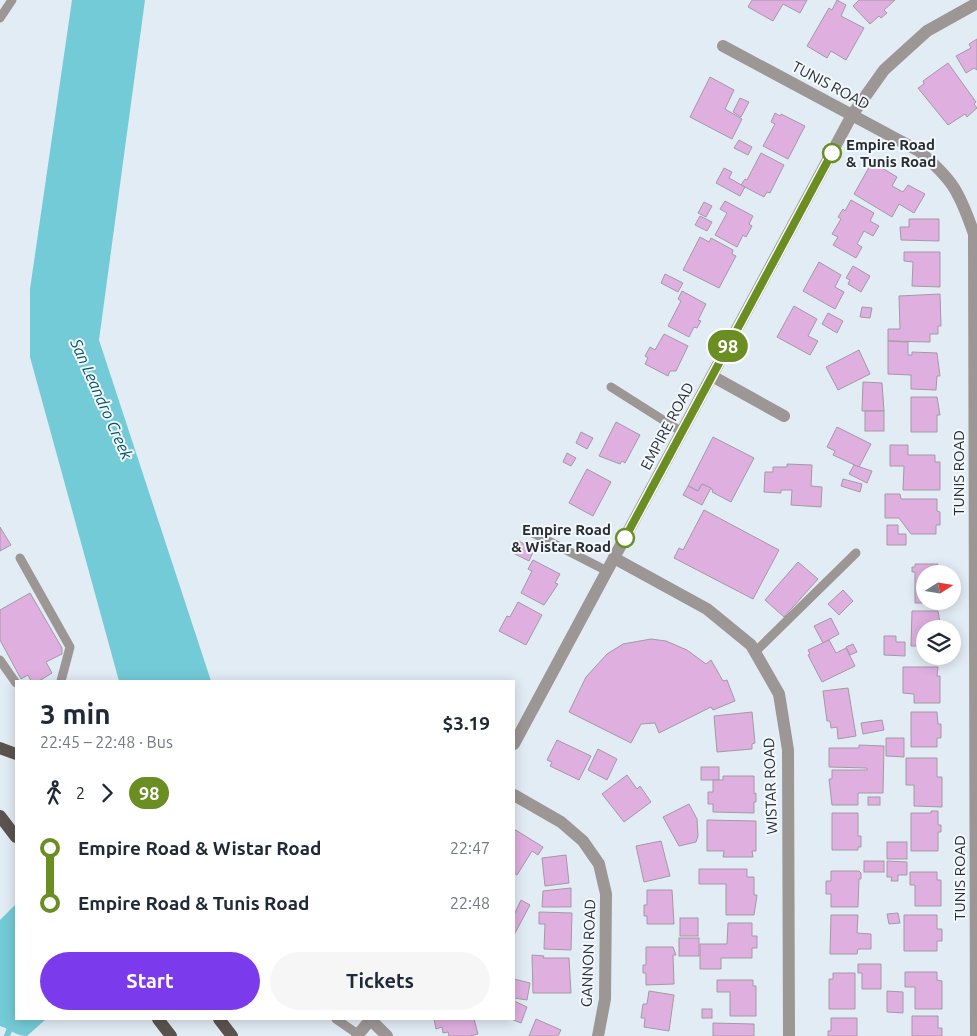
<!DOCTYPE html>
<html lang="en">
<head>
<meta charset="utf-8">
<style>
  :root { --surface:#fff; --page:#f6f6f7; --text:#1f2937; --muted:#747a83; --accent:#7c3aed }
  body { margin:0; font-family:Ubuntu,sans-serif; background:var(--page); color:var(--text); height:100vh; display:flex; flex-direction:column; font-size:19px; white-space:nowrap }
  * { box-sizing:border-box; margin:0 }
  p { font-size:16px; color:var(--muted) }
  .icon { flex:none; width:28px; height:28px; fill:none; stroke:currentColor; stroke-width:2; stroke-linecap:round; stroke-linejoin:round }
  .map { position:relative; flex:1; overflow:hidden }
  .details { position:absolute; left:15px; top:680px; width:500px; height:340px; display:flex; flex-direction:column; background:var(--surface); border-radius:0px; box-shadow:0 2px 12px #0003 }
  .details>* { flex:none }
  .badge { padding:0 10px; border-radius:16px; font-size:18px; line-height:32px }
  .needle { width:32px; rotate:78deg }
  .tools { position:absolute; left:916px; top:565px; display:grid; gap:10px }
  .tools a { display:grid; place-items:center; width:45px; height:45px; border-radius:50%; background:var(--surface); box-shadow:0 2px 12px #0003; font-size:25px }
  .map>.badge { position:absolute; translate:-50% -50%; box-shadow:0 0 0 2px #fff }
  .legs { display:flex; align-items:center; gap:8px; height:55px; padding:0 25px; font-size:16px }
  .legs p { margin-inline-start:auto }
  .summary { display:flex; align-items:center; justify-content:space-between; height:85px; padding:0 25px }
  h1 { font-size:28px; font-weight:600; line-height:38px }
  .button { display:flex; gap:10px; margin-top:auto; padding:10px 25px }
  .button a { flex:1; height:58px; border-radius:30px; background:var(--accent); color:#fff; font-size:20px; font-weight:600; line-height:58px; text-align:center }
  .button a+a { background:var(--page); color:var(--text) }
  ul { padding:0 25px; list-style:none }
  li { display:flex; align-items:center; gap:18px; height:55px; font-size:19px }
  li i { display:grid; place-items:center; width:8px; height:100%; margin:0 6px; background:currentColor }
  li i::after { content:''; width:12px; height:12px; margin:-6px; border:4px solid; border-radius:50%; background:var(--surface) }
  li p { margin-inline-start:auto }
  li:first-child i { background:linear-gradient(#0000 50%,currentColor 0) }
  li:last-child i { background:linear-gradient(currentColor 50%,#0000 0) }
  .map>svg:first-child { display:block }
  .water { fill:#73cbd7 }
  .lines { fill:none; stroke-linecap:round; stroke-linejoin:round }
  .stream { stroke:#73cbd7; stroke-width:6 }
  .building { fill:#dfafe0; stroke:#a39aa3 }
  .lane { stroke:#9c9794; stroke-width:9 }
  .street { stroke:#9c9794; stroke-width:12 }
  .primary { stroke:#5b534e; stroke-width:12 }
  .line-1-casing { stroke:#fff; stroke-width:11 }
  .line-1 { stroke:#6b8e23; stroke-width:8 }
  .stop-1-dot { fill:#fff; stroke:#6b8e23; stroke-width:2.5 }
  .labels { text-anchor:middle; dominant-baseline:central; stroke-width:4; stroke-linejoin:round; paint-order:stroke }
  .street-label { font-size:15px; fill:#292d30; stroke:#f3f8fe }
  .stop-label { font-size:15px; font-weight:bold; fill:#292d30; stroke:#f3f8fe; text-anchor:start }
  .water-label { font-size:16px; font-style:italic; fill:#01545d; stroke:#f3f8fe }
</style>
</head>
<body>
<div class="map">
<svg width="977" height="1036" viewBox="0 0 977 1036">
  <rect width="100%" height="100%" fill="#e2ecf5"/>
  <g class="water">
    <path d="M72 0H145L99 340 211 681H119L30 357V289Z"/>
    <path d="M16 904V1019H46L27 1036C16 1036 10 1029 0 1026V920Z"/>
  </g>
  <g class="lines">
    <path class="stream" d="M7 1036 16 1012"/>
  </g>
  <g class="building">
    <path d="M752 0H807L800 13 783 4 773 21 748 7Z"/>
    <path d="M837 0 846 5 841 16 864 28 846 60 831 51 827 58 807 46 829 8 832 10Z"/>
    <path d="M859 0H895L884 10 887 13 881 18 879 16 870 24 853 6Z"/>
    <path d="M977 39V70L974 68 966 73 956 56 971 48 969 44Z"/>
    <path d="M948 63 976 102 974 104 977 108 967 117 965 114 948 125 918 88 924 84 923 81Z"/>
    <path d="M710 77 734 90 725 109 742 119 732 139 690 117Z"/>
    <path d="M740 98 749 102 741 117 733 112Z"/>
    <path d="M775 113 780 116 781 114 805 126 788 159 763 146 775 124 771 122Z"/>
    <path d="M739 140 752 147 748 155 734 148Z"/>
    <path d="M761 153 784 165 770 193 767 192 764 197 741 185 745 179 747 180Z"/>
    <path d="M872 162 897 177 892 186 903 192 908 185 925 194 914 213 899 204 892 217 854 194Z"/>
    <path d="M724 168 732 172 729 178 745 187 740 196 716 183Z"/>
    <path d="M851 200 874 213 870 221 879 226 873 236 864 231 857 244 862 247 856 258 833 245 838 237 832 234 841 219 838 217 843 209 845 211Z"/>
    <path d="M725 201 753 216 749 224 752 226 746 237 743 235 737 247 715 235 727 213 720 209Z"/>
    <path d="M704 202 712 206 706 217 698 213Z"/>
    <path d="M700 216 712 222 707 231 695 225Z"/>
    <path d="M909 219H939V241L901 240 900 227H909Z"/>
    <path d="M700 237 709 242 711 238 733 250 732 254 736 256 719 288 683 270Z"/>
    <path d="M904 252H940V287L912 286 913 262 904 261Z"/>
    <path d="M819 262 841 275 835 287 844 292 835 309 803 291Z"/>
    <path d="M853 266 870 276 861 292 848 284 850 280 846 278Z"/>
    <path d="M665 274 683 283 678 292 661 283Z"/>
    <path d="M682 291 706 304 698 320 701 321 697 328 694 327 689 337 668 326 681 301 678 299Z"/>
    <path d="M940 294 941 326H938V334H930V342L888 341V329H900L899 296Z"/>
    <path d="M794 306 817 319 808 336 818 341 810 355 777 337Z"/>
    <path d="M862 307 872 308 870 318 860 317Z"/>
    <path d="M828 313 843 321 837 333 822 324Z"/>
    <path d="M664 334 688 346 676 371H670L668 376 645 364 648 358 645 356 650 347 655 350Z"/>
    <path d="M888 341 908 342V355H912V352L937 353 940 376H937L936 390 911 389V375L888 374Z"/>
    <path d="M859 350 870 374 838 390 826 367Z"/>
    <path d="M863 382 882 383 884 411H862Z"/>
    <path d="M911 397H937L940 415H937V432H911Z"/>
    <rect x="865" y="411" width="19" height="20"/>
    <path d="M616 422 640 435 625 463 622 461 620 464 599 456Z"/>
    <path d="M837 427 871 444 859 467 833 455 835 451 827 447Z"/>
    <path d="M581 432 593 438 587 449 576 443Z"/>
    <path d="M713 437 754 458 731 502 712 492 713 490 702 484 698 491 688 486Z"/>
    <path d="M890 445H908V455H935V462H940V490H903L904 466H890Z"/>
    <path d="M567 453 576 458 571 466 563 462Z"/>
    <path d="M787 464 812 465 811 486 822 487 821 507 791 505 792 490H781V493L764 492 765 472H773V467H787Z"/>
    <path d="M854 465 872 471 867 483 849 474Z"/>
    <path d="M587 469 611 482 593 516 569 503Z"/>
    <path d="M843 479 862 484 860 492 841 486Z"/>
    <path d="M702 484 711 488 702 505 683 495 688 486 698 491Z"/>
    <path d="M885 494H900L901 499H937V511L940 512V525H936V534H911L899 518H885Z"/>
    <path d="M704 510 779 550 753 599 674 558 679 548 683 550Z"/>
    <path d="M887 525H898V534H906V545H887Z"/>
    <path d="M0 527 11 545 0 551Z"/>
    <path d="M519 541 534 550 529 561 513 553Z"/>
    <path d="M533 560 560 574 555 583 558 584 544 605 521 593 532 571 528 569Z"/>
    <path d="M798 562 818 579 784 617 765 600Z"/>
    <path d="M915 564H938L937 571H940V574H925V601L940 603H915V572H912V567H915Z"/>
    <path d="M843 590 853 601 839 615 828 604Z"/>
    <path d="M30 593 62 648V654L46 662 52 673 39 681H31L28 675 21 679 0 640V610Z"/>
    <path d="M518 602 542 615 526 645 499 631 507 616 510 617Z"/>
    <path d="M912 611H938L941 629H925V646H911Z"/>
    <path d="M831 618 839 634 823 643 814 626Z"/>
    <path d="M884 636H896V642H905V656L884 655Z"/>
    <path d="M651 639 666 641 687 650 706 664 711 660 723 681 727 680 735 701 713 710 711 707 659 733 655 723 641 724 631 743 569 712 586 677 607 654 623 644Z"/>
    <path d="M829 640 836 653 846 648 855 666 822 682 808 655 810 654 808 650Z"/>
    <path d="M853 644 857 652 850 655 846 647Z"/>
    <path d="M903 667H938L937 676H940V703H914V694L903 693Z"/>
    <path d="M848 688 856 736 838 739 837 727 831 728 830 721H827L823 691Z"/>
    <path d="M752 712 755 743 752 744V749L717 752 714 716Z"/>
    <path d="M911 712H937L938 724H941V738H937V747H911Z"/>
    <path d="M882 720 884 730 863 734 861 723Z"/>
    <path d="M886 738H904V757L886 756Z"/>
    <path d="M557 740 591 756 579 780 550 766 552 762 547 760Z"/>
    <path d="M859 745 884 746 883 793H858V805H832L829 779H832V770H867V768L829 767V748H859Z"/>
    <path d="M598 749 617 759 607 780 588 770Z"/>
    <path d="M906 758H937V777H942V807L914 806V785H906Z"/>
    <rect x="701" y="767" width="18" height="13"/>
    <path d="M627 775 637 789 640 786 651 802 624 822 602 794Z"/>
    <path d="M723 776H754V794L756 793V802H754V813L713 812V804H708V792H713V780H723Z"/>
    <rect x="868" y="797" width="12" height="8"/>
    <path d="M689 804 697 819 698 836 696 842 679 846 663 817Z"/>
    <path d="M931 811H938V825H941V832H938V851H911V813H931Z"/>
    <path d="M832 813H858V836H861V847H858V850H832Z"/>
    <path d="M707 820 756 821V851H752L753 857H723L724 851H707Z"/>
    <path d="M514 829 543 847 538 855 532 851 517 875 514 873Z"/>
    <path d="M661 841 670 876 644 882 636 846Z"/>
    <rect x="887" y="842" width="20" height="17"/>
    <path d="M566 855 569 883 545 886 542 858Z"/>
    <rect x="864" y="861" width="20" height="11"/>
    <path d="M887 861 907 862V875H898V881H891L892 877H887Z"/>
    <path d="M699 869H747V877H754V895H757L754 915H726V884H699Z"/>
    <path d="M831 871H859L861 873V879H859L858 907H831V894H826V881H831Z"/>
    <path d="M910 872H937V880H941V906H915V885H910Z"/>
    <path d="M571 888V907H542L543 891Z"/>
    <path d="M647 890H672L674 924H647V916H644V905H647Z"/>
    <path d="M521 900 530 905 514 935V915Z"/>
    <path d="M539 912 572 913 571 950 544 949 545 924H539Z"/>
    <path d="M898 913 900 923 889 924 887 914Z"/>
    <path d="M831 915H858L857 933 871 934V949H858L857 954H830Z"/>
    <path d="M904 915H937V929H942V941H937V951H904Z"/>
    <rect x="680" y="918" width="18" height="18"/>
    <path d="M728 923H752V936H757V948H752V958H721V969H700V944H727Z"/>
    <rect x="679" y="938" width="20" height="18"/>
    <path d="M646 947H673L676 955H673L674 984 646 985V973H643V965H646Z"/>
    <path d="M532 955 544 956 543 958H569L571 993H533Z"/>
    <path d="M858 964H881V989H862V973H858Z"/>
    <path d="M905 972H937V980L942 981V1009H915V987H905Z"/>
    <path d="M833 973H855V1009H829V979H833Z"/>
    <path d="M514 979 530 983 527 1000 514 998Z"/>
    <path d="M717 980H753V986H756V1016H730V992H717Z"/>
    <path d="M649 991 674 995 669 1031 644 1027 645 1018H641L643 1004H647Z"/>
    <path d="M887 991 903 992V1013L887 1012Z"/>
    <path d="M514 1001 527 1007 521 1023 511 1019H514Z"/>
    <rect x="702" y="1009" width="10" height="9"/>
    <path d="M912 1016H938V1028H942V1036H912Z"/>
    <path d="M831 1018H857V1036H828V1031H831Z"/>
    <path d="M434 1019H474L478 1034 470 1036H449L448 1032 443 1033 442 1027 436 1029Z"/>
    <path d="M536 1019 561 1030 558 1036H529Z"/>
    <path d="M713 1023 754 1024V1036H713Z"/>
  </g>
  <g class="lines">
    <g class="lane">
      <path d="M0 18 12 0"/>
      <path d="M611 387 682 432"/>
      <path d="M531 532 607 571"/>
      <path d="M20 558 70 647 61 681"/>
      <path d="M755 652 856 553"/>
      <path d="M0 660 16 683"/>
      <path d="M336 1019 359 1035"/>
    </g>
    <g class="street">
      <path d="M723 46 919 151C953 180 959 191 974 234L976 1036"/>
      <path d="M712 376 784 416"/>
      <path d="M614 558 707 609 751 645 779 694 788 750 789 1036"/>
      <path d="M514 744 852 115 884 70 927 31 977 3"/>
      <path d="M514 795 561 822 583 841 599 864 606 894 605 999 598 1036"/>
      <path d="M371 1020 387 1036"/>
      <path d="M357 1036 371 1019"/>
    </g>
    <g class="primary">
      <path d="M0 748 16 754"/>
      <path d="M0 816 16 837"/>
      <path d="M158 1019 171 1036"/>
      <path d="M219 1019 232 1036"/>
    </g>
  </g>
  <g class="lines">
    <defs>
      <path id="line-1" d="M625 538 832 153"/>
    </defs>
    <use href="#line-1" class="line-1-casing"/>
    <use href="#line-1" class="line-1"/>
  </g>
  <g class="stop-1-dot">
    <circle cx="832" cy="153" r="9"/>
    <circle cx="625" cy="538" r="9"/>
  </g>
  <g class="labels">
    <g class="street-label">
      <text transform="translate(831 85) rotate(28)">TUNIS ROAD</text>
      <text transform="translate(667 426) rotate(-62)">EMPIRE ROAD</text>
      <text transform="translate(958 473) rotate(-90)">TUNIS ROAD</text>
      <text transform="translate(770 786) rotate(-92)">WISTAR ROAD</text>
      <text transform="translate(959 878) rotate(-90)">TUNIS ROAD</text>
      <text transform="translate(588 953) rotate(-88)">GANNON ROAD</text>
    </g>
    <g class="stop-label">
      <text x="846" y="144">Empire Road<tspan x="846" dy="17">&amp; Tunis Road</tspan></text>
      <text x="611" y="529" text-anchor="end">Empire Road<tspan x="611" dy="17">&amp; Wistar Road</tspan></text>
    </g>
    <g class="water-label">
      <text transform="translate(102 399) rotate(66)">San Leandro Creek</text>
    </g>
  </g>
</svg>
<div class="tools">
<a><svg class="needle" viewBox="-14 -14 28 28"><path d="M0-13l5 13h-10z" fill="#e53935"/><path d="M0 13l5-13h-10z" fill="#747a83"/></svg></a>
<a><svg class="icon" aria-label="layers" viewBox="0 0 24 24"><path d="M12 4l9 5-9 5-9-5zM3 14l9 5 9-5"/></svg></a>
</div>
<b class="badge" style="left:728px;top:346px;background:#6b8e23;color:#fff">98</b>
<section class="details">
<div class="summary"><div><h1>3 min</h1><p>22:45 – 22:48 · Bus</p></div><b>$3.19</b></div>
<div class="legs"><svg class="icon" aria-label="walk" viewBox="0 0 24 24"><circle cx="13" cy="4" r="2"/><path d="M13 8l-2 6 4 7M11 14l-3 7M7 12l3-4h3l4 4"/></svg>2<svg class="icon" aria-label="forward" viewBox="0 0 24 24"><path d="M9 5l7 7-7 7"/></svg><b class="badge" style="background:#6b8e23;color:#fff">98</b></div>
<ul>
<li><i style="color:#6b8e23"></i><b>Empire Road &amp; Wistar Road</b><p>22:47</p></li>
<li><i style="color:#6b8e23"></i><b>Empire Road &amp; Tunis Road</b><p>22:48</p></li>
</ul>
<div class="button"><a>Start</a><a>Tickets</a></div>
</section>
</div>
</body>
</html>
